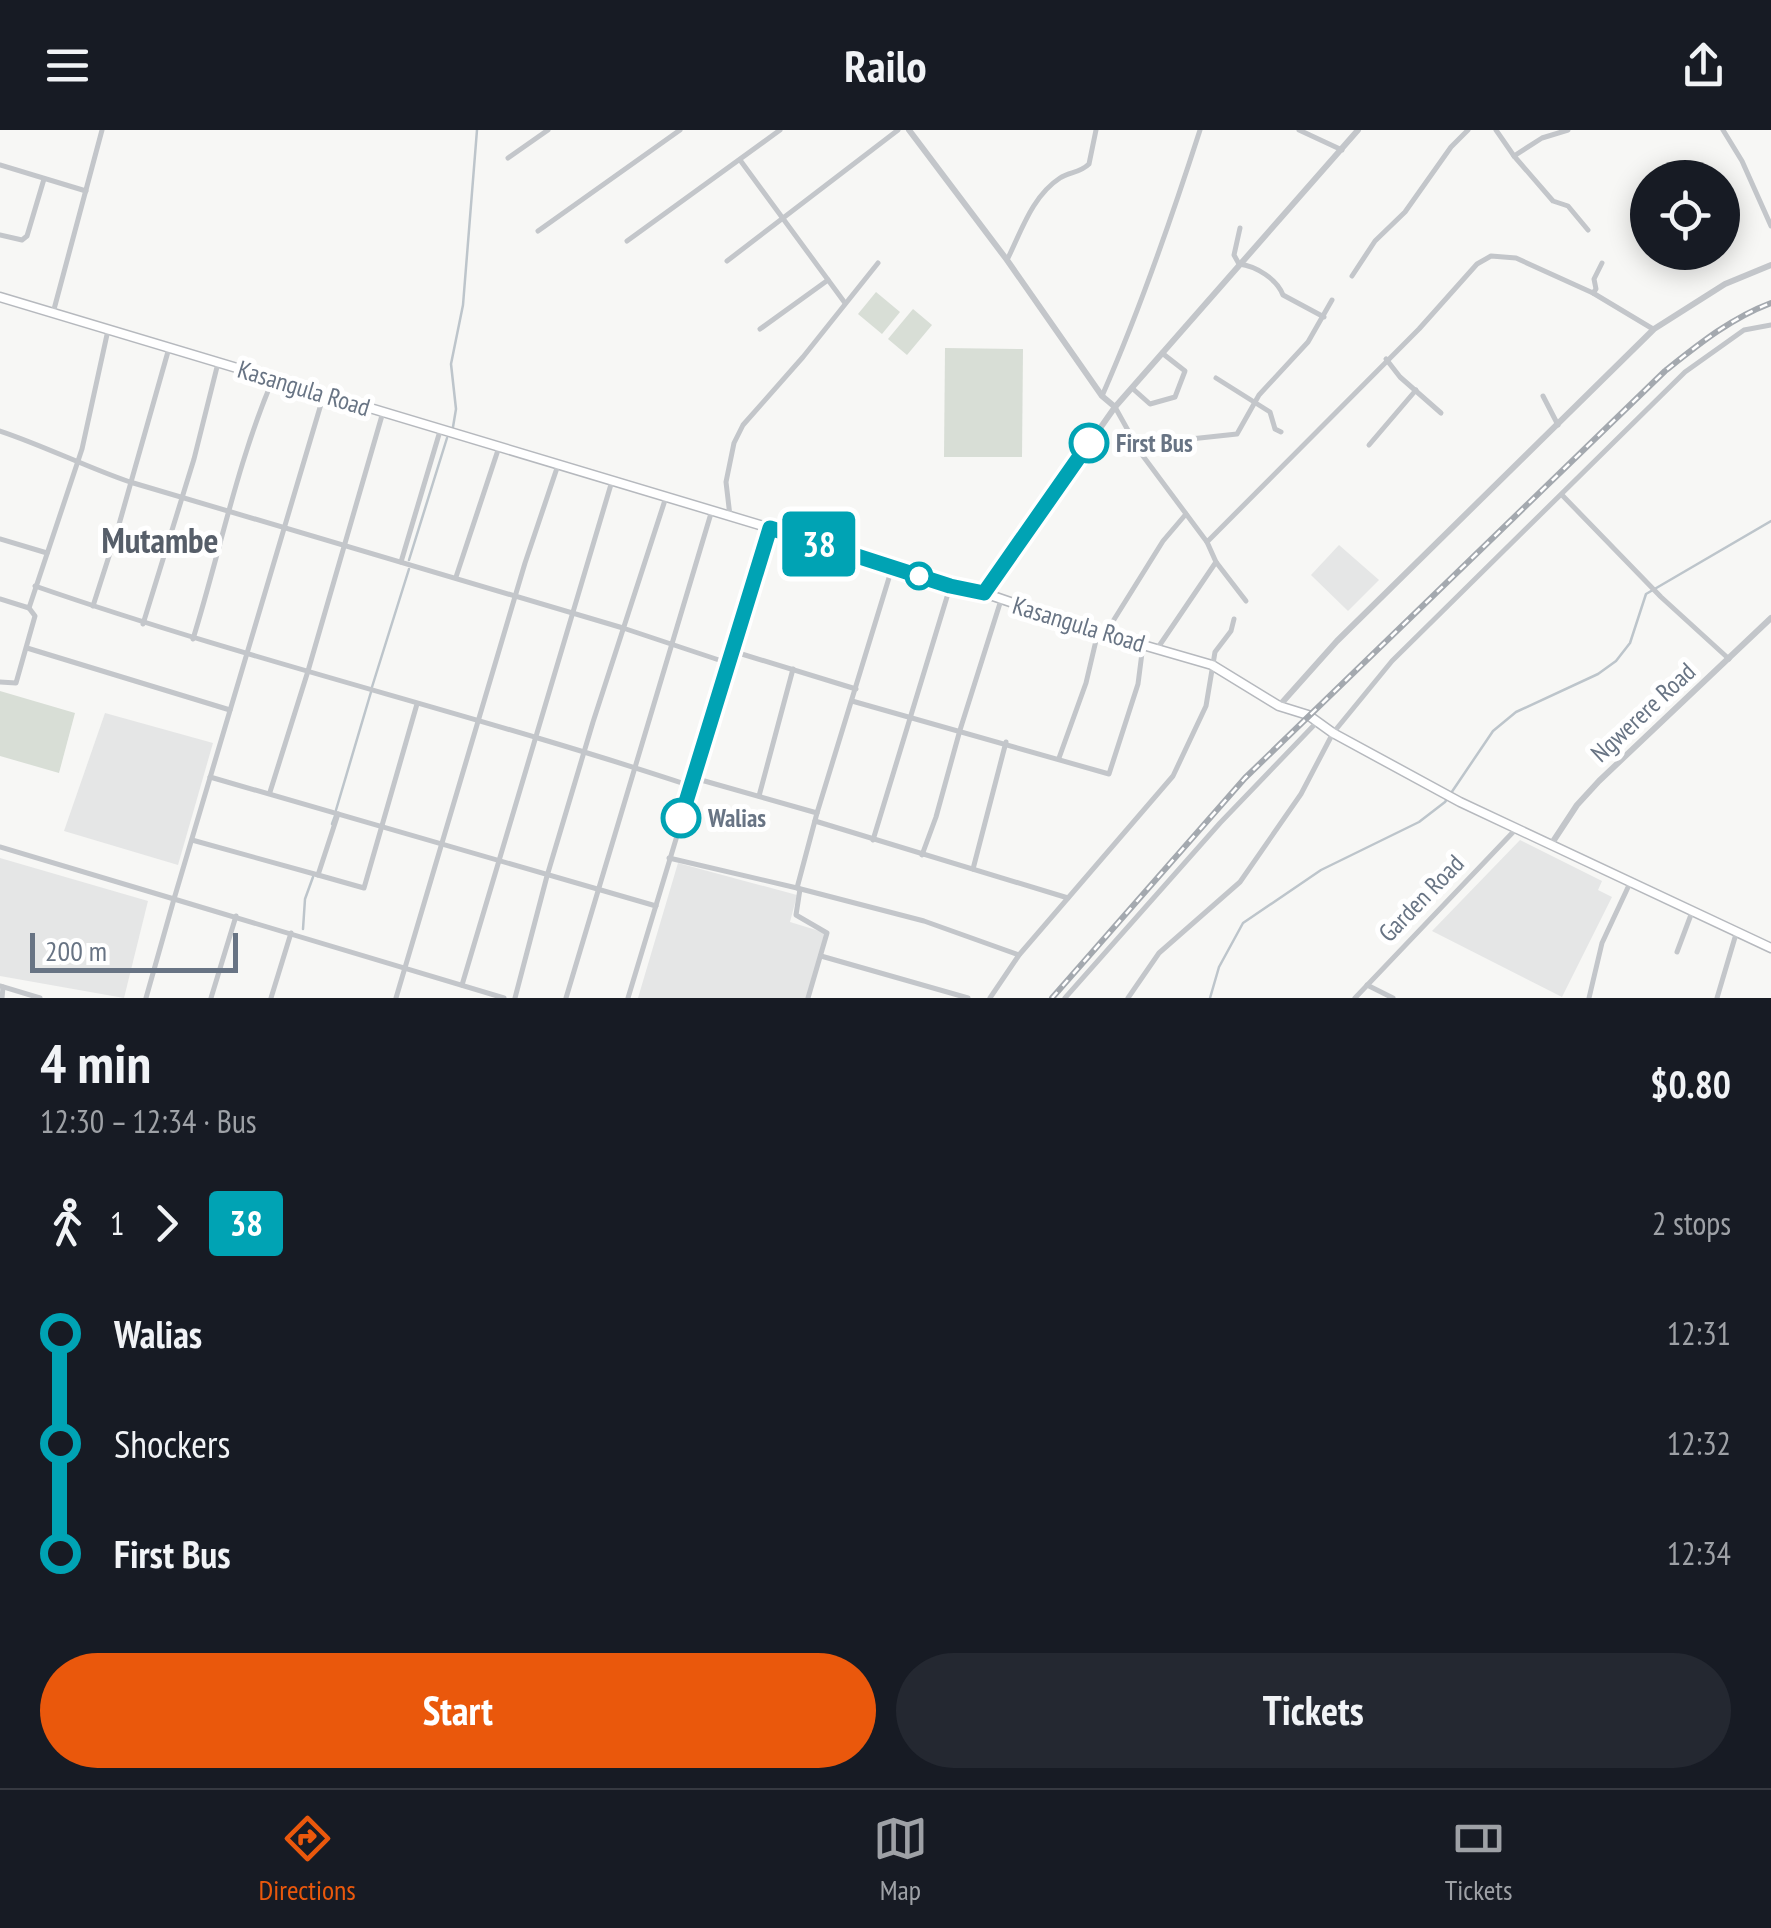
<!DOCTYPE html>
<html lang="en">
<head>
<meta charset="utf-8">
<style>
  :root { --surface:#171b24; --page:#242831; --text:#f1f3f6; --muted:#9ea1a6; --line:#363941; --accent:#ea580c }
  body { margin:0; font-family:"PT Sans Narrow",sans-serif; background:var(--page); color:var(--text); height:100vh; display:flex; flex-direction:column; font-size:38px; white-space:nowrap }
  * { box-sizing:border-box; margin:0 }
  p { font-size:32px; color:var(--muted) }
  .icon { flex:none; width:55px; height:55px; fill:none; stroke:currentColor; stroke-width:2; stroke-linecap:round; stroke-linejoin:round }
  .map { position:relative; height:868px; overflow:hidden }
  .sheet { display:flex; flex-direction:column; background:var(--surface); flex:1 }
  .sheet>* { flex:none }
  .badge { padding:0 20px; border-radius:8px; font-size:35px; line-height:65px }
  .controls { position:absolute; left:1630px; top:30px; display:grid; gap:20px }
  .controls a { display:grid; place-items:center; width:110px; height:110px; border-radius:50%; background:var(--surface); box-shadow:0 5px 25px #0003; font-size:50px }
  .scale { position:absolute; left:30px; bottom:25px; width:208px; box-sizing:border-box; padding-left:10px; border:5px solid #687484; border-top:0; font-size:28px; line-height:35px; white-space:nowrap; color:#687484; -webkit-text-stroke:8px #fff; paint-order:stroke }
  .map>.badge { position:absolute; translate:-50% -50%; box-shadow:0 0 0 5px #fff }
  .legs { display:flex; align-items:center; gap:15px; height:110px; padding:0 40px; font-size:32px }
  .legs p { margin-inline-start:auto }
  .summary { display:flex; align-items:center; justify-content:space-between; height:170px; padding:0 40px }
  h1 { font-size:55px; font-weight:700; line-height:75px }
  .cta { display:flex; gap:20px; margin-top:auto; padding:20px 40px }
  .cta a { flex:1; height:115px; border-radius:60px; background:var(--accent); color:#fff; font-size:40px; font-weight:700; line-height:115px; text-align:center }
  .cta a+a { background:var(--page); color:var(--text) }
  ul { padding:0 40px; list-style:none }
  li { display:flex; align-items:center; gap:35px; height:110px; font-size:38px }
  li i { display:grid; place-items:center; width:15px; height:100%; margin:0 12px; background:currentColor }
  li i::after { content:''; width:25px; height:25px; margin:-12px; border:8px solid; border-radius:50%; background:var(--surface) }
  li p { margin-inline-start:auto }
  li:first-child i { background:linear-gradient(#0000 50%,currentColor 0) }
  li:last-child i { background:linear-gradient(currentColor 50%,#0000 0) }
  header { display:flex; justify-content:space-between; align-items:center; height:130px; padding:0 40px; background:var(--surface); font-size:45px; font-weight:700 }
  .tabs { display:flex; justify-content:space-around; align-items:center; height:140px; border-top:2px solid var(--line); background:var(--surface); font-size:28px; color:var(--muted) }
  .tabs a { display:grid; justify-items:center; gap:5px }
  .tabs .on { color:var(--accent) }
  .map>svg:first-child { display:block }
  .built { fill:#e5e6e6 }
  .park { fill:#d8ded6 }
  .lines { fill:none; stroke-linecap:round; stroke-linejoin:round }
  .stream { stroke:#bdc5cb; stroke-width:2.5 }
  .secondary-casing { stroke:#b6b9be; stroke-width:11 }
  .minor { stroke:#c3c6ca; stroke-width:5 }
  .tertiary { stroke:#c3c6ca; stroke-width:6 }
  .secondary { stroke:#fff; stroke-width:8 }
  .rail-casing { stroke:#a4a9af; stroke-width:6 }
  .rail { stroke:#fff; stroke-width:2.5; stroke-dasharray:8; stroke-linecap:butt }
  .line-1-casing { stroke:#fff; stroke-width:22 }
  .line-1 { stroke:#00a3b4; stroke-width:15 }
  .stop-1-dot { fill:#fff; stroke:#00a3b4; stroke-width:5 }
  .labels { text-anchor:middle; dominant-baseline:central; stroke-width:10; stroke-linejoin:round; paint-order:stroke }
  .street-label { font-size:25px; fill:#687484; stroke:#fff }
  .stop-label { font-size:25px; font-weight:bold; fill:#687484; stroke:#fff; text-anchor:start }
  .district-label { font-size:35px; font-weight:bold; fill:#565e69; stroke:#fff }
</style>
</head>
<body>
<header><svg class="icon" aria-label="menu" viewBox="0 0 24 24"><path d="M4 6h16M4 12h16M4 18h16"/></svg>Railo<svg class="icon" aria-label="share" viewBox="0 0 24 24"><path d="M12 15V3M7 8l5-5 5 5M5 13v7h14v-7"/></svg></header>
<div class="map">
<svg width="1771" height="868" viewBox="0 0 1771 868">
  <rect width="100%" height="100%" fill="#f7f7f5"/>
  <g class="built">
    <path d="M1339 415 1379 450 1348 481 1311 445Z"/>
    <path d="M105 583 213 613 178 735 64 701Z"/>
    <path d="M1520 710 1602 751 1598 760 1612 767 1562 867 1432 801Z"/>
    <path d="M0 728 148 771 124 868 0 846Z"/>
    <path d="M678 733 797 765 790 792 826 803 807 868H638Z"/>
  </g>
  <g class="park">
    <path d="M876 162 900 182 882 204 858 184Z"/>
    <path d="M913 179 932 195 907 225 888 209Z"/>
    <path d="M945 218 1023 219 1022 327H944Z"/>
    <path d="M0 561 75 583 59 643 0 626Z"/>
  </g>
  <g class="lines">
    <g class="stream">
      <path d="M453 297 456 279 451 234 463 175 477 0"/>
      <path d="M409 430 447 308"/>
      <path d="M372 557 409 439"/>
      <path d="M336 680 371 562"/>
      <path d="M332 694 335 686"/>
      <path d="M303 799 305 769 313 747"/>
      <path d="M1210 868 1219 837 1243 793 1321 740 1419 692 1445 672 1493 601 1516 582 1598 544 1616 531 1630 513 1646 464 1771 391"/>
    </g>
    <defs>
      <path id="secondary" d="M0 167 770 398 950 457 984 463 1098 502 1212 535 1279 576 1308 585 1333 603 1460 672 1771 818"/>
    </defs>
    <use href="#secondary" class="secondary-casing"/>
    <g class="minor">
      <path d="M1299 0 1342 20"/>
      <path d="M1496 0 1514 26 1542 8 1568 0"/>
      <path d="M1723 0 1742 31 1771 96"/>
      <path d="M1514 26 1553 71 1568 76 1588 100"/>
      <path d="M508 28 548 0"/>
      <path d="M740 30 845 173"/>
      <path d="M0 35 86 61"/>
      <path d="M1240 98 1234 125 1239 134C1256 136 1277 149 1283 165L1324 187"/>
      <path d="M538 101 680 0"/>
      <path d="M0 105 22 110 27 106 44 49"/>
      <path d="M627 111 780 0"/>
      <path d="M1007 130C1021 102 1032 66 1060 48 1069 42 1080 43 1089 34L1096 0"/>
      <path d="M727 131 898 0"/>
      <path d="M1352 146 1375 111 1405 82 1451 17 1468 0"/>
      <path d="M1593 163 1596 159 1594 149 1602 133"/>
      <path d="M53 183 102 0"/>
      <path d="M760 199 828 150"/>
      <path d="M1386 229 1400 247 1441 283"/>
      <path d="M1216 248 1270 282 1275 299 1281 302"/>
      <path d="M1132 258 1150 274 1175 267 1185 241 1162 223"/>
      <path d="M1102 266C1140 180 1171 90 1200 0"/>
      <path d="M1543 266 1558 295"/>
      <path d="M1115 277 1140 322 1207 412 1419 199 1477 134 1491 126 1516 128 1593 163 1653 199"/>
      <path d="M0 301C45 316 86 337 130 352L623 498 728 533"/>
      <path d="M1369 315 1416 260"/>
      <path d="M1140 322 1172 311 1237 304 1259 265 1308 212 1332 170"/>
      <path d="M1562 365 1661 467 1729 529"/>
      <path d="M730 386 726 352 734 313 743 295 803 227 878 133"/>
      <path d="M0 409 47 423"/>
      <path d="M1207 412 1216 432 1246 471"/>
      <path d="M401 432 440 301"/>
      <path d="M456 447 499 317"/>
      <path d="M35 456C251 531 474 584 691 656"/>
      <path d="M0 469 29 478 82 319 108 200"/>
      <path d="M93 476 118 398 169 218"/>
      <path d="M143 494 194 329 218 233"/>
      <path d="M1105 504 1163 411 1186 384"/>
      <path d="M193 509C220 422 237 333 273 249"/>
      <path d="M27 518 230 580"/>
      <path d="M1157 519 1216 432"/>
      <path d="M732 521 856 559"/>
      <path d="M0 552 16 553 35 486 29 478"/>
      <path d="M852 571 1109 644 1138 554 1143 515"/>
      <path d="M1059 628 1086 553 1098 502"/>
      <path d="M210 647 656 776"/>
      <path d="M694 648 817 683 892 438"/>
      <path d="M270 662 308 541 383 282"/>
      <path d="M759 666 793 539"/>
      <path d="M817 683 797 758 924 791 1019 825"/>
      <path d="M815 691 1068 768"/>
      <path d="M192 710 318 745 338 684"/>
      <path d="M873 710 950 457"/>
      <path d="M0 717 174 769 324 264"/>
      <path d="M922 725 936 687 960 600 1001 470"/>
      <path d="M669 728 797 758"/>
      <path d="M973 739 1006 612"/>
      <path d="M318 745 364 758 417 574"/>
      <path d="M800 759 796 785 827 803 808 868"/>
      <path d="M1677 822 1692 782"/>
      <path d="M821 826 968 868"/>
      <path d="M462 855 612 351"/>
      <path d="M1367 855 1393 868"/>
      <path d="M0 856 40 868"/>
      <path d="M2 868 3 857"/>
      <path d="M146 868 174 769 504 868"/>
      <path d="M211 868 236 786"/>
      <path d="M271 868 291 803"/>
      <path d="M396 868 525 433 558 335"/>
      <path d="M515 868 547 746 593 592 666 367"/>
      <path d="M566 868 712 380"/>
      <path d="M628 868 770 398"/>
      <path d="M990 868 1019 825 1173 646 1206 576 1215 522 1231 501 1234 489"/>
      <path d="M1065 868 1220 693 1317 592"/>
      <path d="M1128 868 1159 823 1240 752 1301 664 1333 603 1392 531 1685 242 1744 200 1771 195"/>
      <path d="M1355 868 1516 699"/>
      <path d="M1589 868 1602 813 1630 753"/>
      <path d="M1717 868 1736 804"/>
    </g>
    <g class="tertiary">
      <path d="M909 0 1007 130 1102 266 1115 277"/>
      <path d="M984 463 1115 277 1358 0"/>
      <path d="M1279 576 1337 511 1654 199 1725 154 1771 135"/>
      <path d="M1552 713 1577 675 1599 651 1771 488"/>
    </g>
    <use href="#secondary" class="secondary"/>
    <defs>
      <path id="rail" d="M1052 868 1245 648 1665 241C1699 214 1731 188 1771 173"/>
    </defs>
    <use href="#rail" class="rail-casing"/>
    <use href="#rail" class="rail"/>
  </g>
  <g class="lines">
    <defs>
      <path id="line-1" d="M681 688 770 398 950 456 984 463 1089 313"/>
    </defs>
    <use href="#line-1" class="line-1-casing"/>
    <use href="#line-1" class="line-1"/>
  </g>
  <g class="stop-1-dot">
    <circle cx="1089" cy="313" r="18"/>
    <circle cx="919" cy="446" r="12"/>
    <circle cx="681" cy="688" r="18"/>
  </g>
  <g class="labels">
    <g class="street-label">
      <text transform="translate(304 258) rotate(17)">Kasangula Road</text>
      <text transform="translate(1079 494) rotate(17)">Kasangula Road</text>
      <text transform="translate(1643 582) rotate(-43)">Ngwerere Road</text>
      <text transform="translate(1421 768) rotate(-46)">Garden Road</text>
    </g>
    <g class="stop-label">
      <text x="1116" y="313">First Bus</text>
      <text x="708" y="688">Walias</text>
    </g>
    <g class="district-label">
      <text x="160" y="410">Mutambe</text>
    </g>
  </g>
</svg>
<div class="controls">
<a><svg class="icon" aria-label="locate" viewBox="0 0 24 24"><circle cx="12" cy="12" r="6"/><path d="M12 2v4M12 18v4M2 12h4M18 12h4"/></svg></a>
</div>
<div class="scale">200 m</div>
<b class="badge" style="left:819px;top:414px;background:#00a3b4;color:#fff">38</b>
</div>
<section class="sheet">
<div class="summary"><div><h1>4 min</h1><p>12:30 – 12:34 · Bus</p></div><b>$0.80</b></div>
<div class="legs"><svg class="icon" aria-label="walk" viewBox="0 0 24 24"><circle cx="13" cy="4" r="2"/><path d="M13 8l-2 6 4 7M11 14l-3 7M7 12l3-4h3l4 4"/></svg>1<svg class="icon" aria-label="forward" viewBox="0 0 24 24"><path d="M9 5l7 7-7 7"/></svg><b class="badge" style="background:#00a3b4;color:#fff">38</b><p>2 stops</p></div>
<ul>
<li><i style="color:#00a3b4"></i><b>Walias</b><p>12:31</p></li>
<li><i style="color:#00a3b4"></i><span>Shockers</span><p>12:32</p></li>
<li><i style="color:#00a3b4"></i><b>First Bus</b><p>12:34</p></li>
</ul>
<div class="cta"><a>Start</a><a>Tickets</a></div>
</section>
<nav class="tabs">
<a class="on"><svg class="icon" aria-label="directions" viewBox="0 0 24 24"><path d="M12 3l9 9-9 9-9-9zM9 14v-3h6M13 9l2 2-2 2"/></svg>Directions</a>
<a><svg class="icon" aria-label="map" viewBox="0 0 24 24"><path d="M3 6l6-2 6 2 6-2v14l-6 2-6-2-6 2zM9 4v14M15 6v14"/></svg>Map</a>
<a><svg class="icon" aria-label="tickets" viewBox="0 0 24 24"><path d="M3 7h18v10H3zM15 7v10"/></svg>Tickets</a>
</nav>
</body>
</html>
